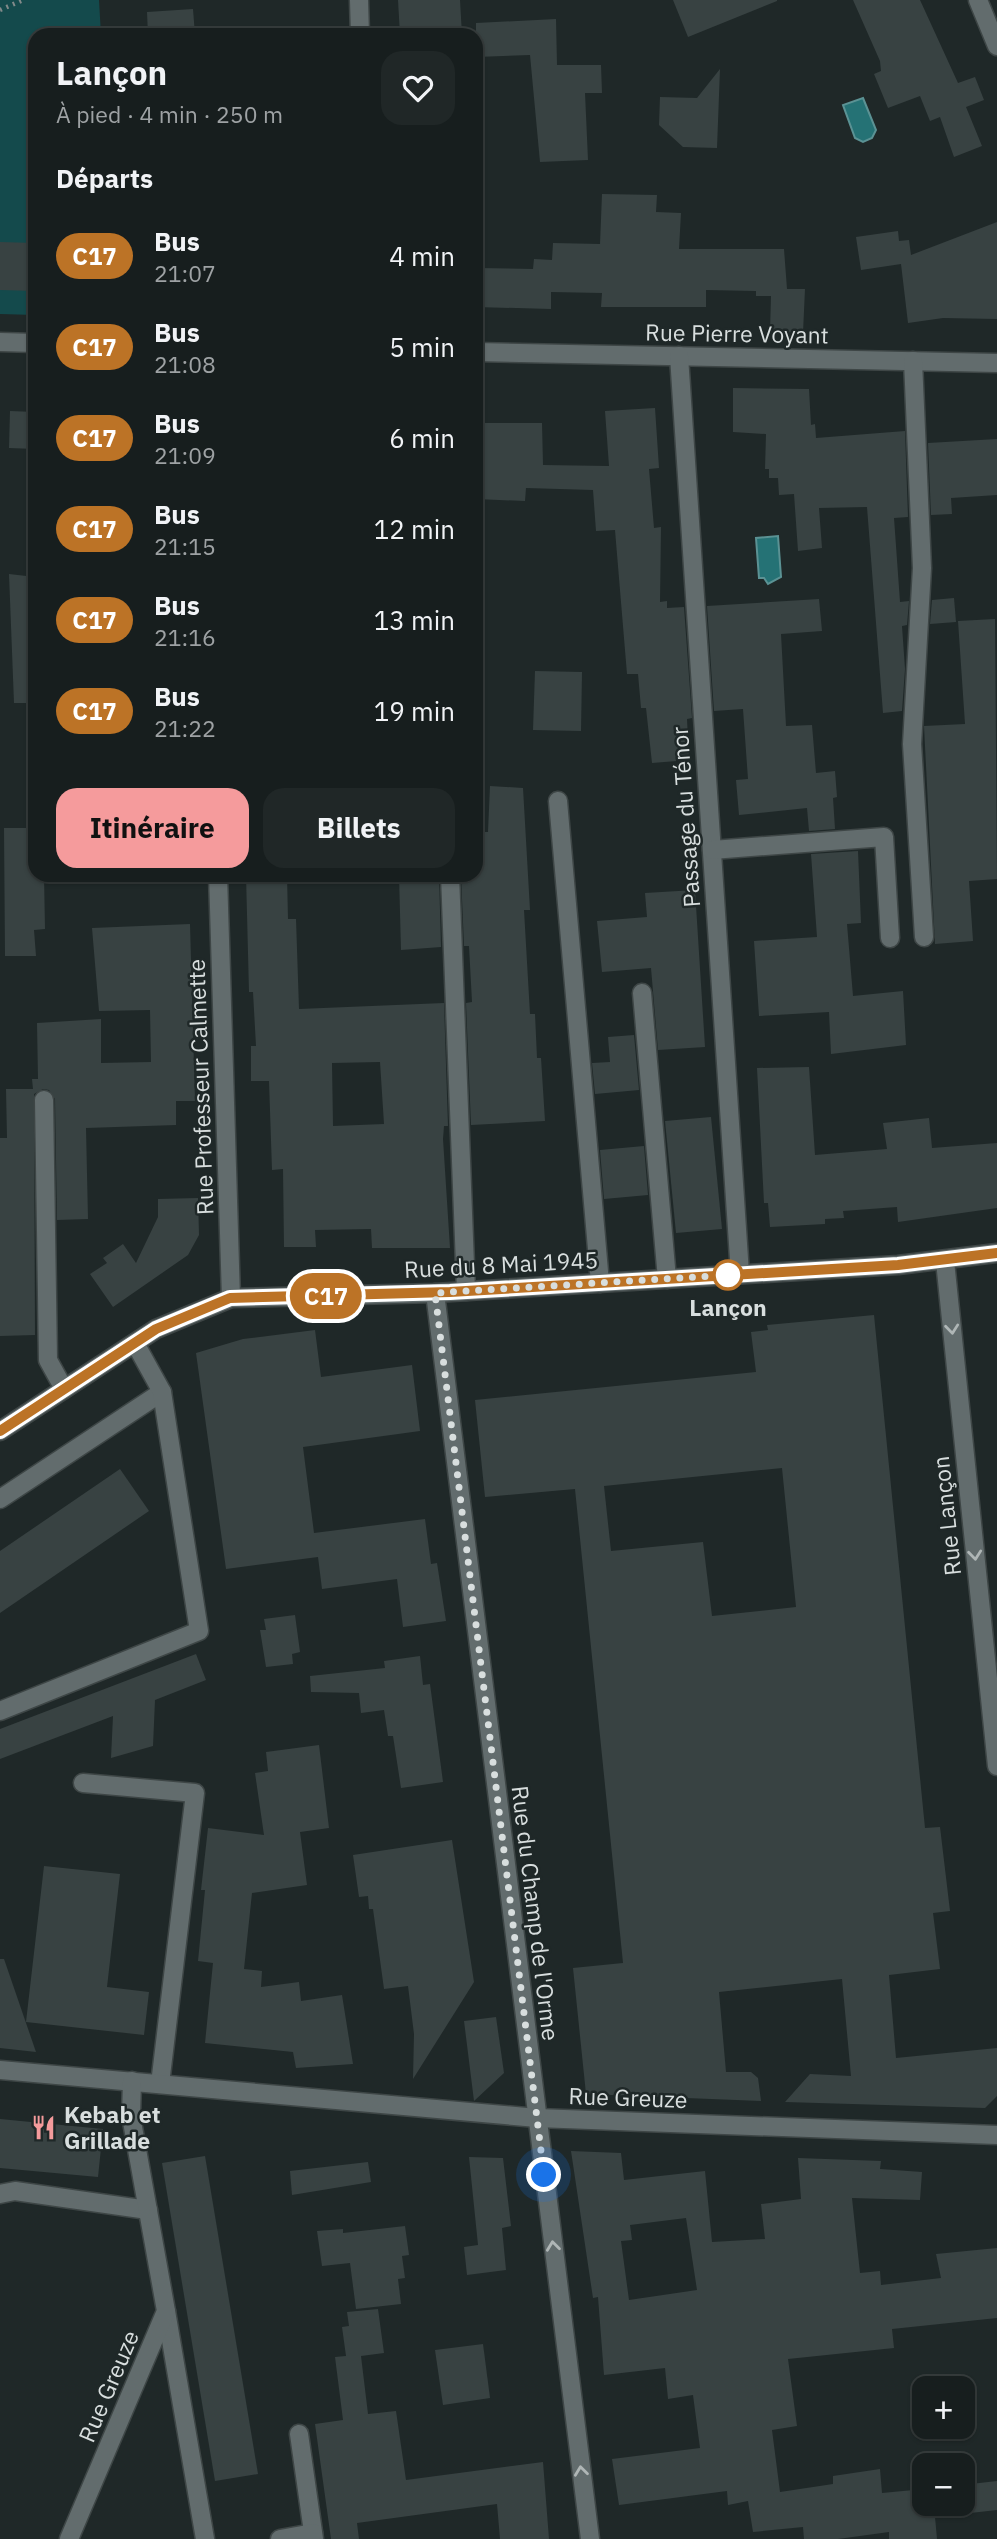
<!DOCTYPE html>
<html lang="fr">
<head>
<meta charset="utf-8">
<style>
  :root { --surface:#171e1e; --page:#202727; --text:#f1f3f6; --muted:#9ea2a4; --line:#363c3c; --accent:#f59b9c }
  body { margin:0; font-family:"IBM Plex Sans",sans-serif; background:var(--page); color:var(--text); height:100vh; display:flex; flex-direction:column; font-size:26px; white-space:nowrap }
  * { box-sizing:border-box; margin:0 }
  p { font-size:23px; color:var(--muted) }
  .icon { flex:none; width:38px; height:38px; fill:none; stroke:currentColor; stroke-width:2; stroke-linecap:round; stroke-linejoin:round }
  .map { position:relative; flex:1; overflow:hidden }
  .details { position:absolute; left:28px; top:28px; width:455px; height:854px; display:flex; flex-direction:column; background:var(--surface); border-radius:21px; box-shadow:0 2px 5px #0004,0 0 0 2px var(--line) }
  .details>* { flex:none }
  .badge { padding:0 14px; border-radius:23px; font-size:24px; line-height:46px }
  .buttons { position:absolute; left:912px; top:2376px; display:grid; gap:14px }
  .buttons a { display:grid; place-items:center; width:63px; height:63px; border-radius:14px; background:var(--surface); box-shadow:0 2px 5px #0004,0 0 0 2px var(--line); font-size:35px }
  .you { position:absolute; width:35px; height:35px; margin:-18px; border:5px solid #fff; border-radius:50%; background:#1a73e8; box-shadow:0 0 0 10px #1a73e833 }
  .map>.badge { position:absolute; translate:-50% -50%; box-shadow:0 0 0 4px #fff }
  h2 { padding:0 28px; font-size:26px; line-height:63px }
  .round { display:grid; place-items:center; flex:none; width:74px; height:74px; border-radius:21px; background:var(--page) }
  .overview { display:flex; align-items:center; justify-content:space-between; height:119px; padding:0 28px }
  h1 { font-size:33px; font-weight:700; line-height:52px }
  .button { display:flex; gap:14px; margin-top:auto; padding:14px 28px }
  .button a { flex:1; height:80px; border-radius:21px; background:var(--accent); color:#111; font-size:28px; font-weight:700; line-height:80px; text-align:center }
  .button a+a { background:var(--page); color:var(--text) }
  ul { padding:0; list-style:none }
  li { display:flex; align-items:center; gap:21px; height:91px; padding:0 28px }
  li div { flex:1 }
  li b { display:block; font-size:26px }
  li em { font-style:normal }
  li .badge { min-width:77px; font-weight:700; text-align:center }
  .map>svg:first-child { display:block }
  .green { fill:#144a4c }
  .water { fill:#257275; stroke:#5b9294; stroke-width:2 }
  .building { fill:#384242; fill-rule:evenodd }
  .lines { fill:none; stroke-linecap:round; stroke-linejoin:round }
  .minor-casing { stroke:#3e4646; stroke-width:21 }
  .path { stroke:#828a8a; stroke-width:4.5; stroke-dasharray:2 5; stroke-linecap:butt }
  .minor { stroke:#626c6d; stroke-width:18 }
  .oneway { stroke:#afb6b6 }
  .line-casing { stroke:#fff; stroke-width:16 }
  .line { stroke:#bc7326; stroke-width:10 }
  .walk { stroke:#d8dede; stroke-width:7; stroke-dasharray:0 12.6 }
  .stop-dot { fill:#fff; stroke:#bc7326; stroke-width:3.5 }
  .labels { text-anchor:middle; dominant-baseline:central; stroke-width:5; stroke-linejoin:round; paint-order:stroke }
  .street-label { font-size:23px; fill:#d8dede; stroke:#1f2828 }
  .stop-label { font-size:23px; font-weight:bold; fill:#d8dede; stroke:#1f2828 }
  .poi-label { font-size:23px; font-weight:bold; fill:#d8dede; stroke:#1f2828; text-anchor:start }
</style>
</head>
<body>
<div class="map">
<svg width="997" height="2539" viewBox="0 0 997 2539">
  <rect width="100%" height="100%" fill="#1f2828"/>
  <path class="green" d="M0 0H99L101 35H35V315L0 314Z"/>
  <g class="water">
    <path d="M863 98 876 130 872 138 863 142 855 138 843 105Z"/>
    <path d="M778 536 781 577 768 584 764 578H759L756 538Z"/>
  </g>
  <g class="building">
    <path d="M398 0H460L462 35H400Z"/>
    <path d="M673 0H777V1L688 37Z"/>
    <path d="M853 0H920L958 83 975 77 984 100 966 107 982 146 954 157 940 117 930 121 920 96 888 108 874 74 881 71 880 61Z"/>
    <path d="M193 9 195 35H148L147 12Z"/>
    <path d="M556 19 557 65H601L602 93H585L588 160 540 162 530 55 476 57V23Z"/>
    <path d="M720 69 717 148 683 147 659 125 660 97 697 98Z"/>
    <path d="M602 194 657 195 656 212 681 213 679 249H784L787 289H805L803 333 770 332 771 296H756V291L706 290V307H601L602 293 551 292V309L476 307V268L533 269 534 259 552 260 553 243 600 244Z"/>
    <path d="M997 222V319L943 318 908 323 901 264 861 270 856 237 898 231 899 241 909 240 911 255Z"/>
    <path d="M0 242 35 243V291L0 290Z"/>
    <path d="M733 388 809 389 811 425 815 424 816 438 905 431 908 517 894 518 900 602 909 601 907 625 902 626 905 669 902 711 883 713 867 507 819 508 822 548 798 551 794 494 779 495 778 478H769V469H765L766 434 733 432Z"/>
    <path d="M655 408 659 468 649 469 654 528 661 527 660 602 667 601V608L684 607 692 718 687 719 689 760 652 763 646 708H641L638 674H627L615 530 596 531 593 490 526 488 525 501 476 499V423H542L543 465 609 466 605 411Z"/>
    <path d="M10 411 35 412V449L9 448Z"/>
    <path d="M997 439V495L951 498 952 514 931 515 928 443Z"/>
    <path d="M9 574 35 577V703H14Z"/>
    <path d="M954 598 956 622 930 624 932 600Z"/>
    <path d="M819 599 822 631 781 634 786 726 812 725 816 773 835 771 837 797 833 798 835 829 809 831 807 808 739 815 736 780 748 779 743 709 714 711 707 606Z"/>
    <path d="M995 619 997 879 969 881 973 941 935 944 924 726 965 724 958 621Z"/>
    <path d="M535 671 582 672 581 731 533 730Z"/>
    <path d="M490 786 523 788 530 910H524L530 1014H535L537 1058H541L545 1121 471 1125 466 1003 472 1002 469 946H464L461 875H476V832H488Z"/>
    <path d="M4 828H35V875H44L45 929 34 930 36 956H5Z"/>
    <path d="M858 851 861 923 847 924 853 996 903 991 906 1045 831 1054 829 1012 759 1016 754 941 817 937 811 854Z"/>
    <path d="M246 875H287L288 919H296L299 1009 444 1003 448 1126H444L443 1139 450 1248H372L371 1229 315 1230 316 1247H284L283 1169 272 1170 269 1081H251V1046H256L253 992H249ZM380 1062 384 1124 333 1126 332 1063Z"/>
    <path d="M399 875H439L441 947 401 950Z"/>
    <path d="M695 890 705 1047 658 1050 651 968 602 972 597 921 647 917 645 893Z"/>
    <path d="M190 924 195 1101H176V1125L86 1128 88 1219 57 1220 55 1099 49 1090 43 1089 34 1094 35 1335 0 1336V1138H7L6 1089H33L32 1079H38L37 1023 101 1019V1063L151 1062 150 1010 99 1011 92 928Z"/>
    <path d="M634 1035 639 1090 595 1094 592 1063 610 1062 608 1037Z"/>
    <path d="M809 1067 815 1155 887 1149 883 1123 929 1118 932 1148 997 1143V1208L898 1222 897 1207 843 1211 844 1218 825 1219V1224L770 1227 768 1203H764L757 1068Z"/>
    <path d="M711 1117 722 1229 676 1233 665 1121Z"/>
    <path d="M644 1146 648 1195 604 1199 600 1150Z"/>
    <path d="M198 1198 199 1235 188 1255 113 1307 90 1274 107 1263 103 1258 123 1244 136 1263 158 1217V1199Z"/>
    <path d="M874 1315 925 1828 940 1827 950 1911 933 1913 940 1969 889 1975 896 2058 997 2048V2096L985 2108 785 2102 810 2074 851 2076 842 1979 719 1992 726 2072H751L758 2078 761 2101 586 2094 573 1968 623 1963 575 1489 485 1497 475 1400 756 1372 751 1332 768 1330 767 1325ZM782 1468 796 1607 712 1616 703 1542 611 1551 604 1486Z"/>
    <path d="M315 1330 321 1377 412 1365 420 1431 303 1447 314 1533 425 1519 431 1564 437 1563 446 1621 403 1627 397 1579 322 1589 318 1557 226 1569 196 1353 243 1339Z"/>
    <path d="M120 1469 149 1511 0 1613V1551Z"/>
    <path d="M295 1615 300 1652 292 1654 293 1664 266 1667 260 1630H266L264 1619Z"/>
    <path d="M196 1654 206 1680 155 1700 153 1746 111 1758 113 1716 0 1759V1729Z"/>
    <path d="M420 1656 423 1685 430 1684 443 1782 401 1788 393 1736H388L384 1710 361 1713 359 1693 311 1692 310 1676 385 1668 384 1661Z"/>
    <path d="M319 1745 329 1828 300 1832 307 1885 252 1893 244 1969 262 1971 261 1987 299 1982 301 2001 342 1995 353 2064 296 2068 293 2052 205 2043 213 1963 198 1961 205 1890H201L208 1828 264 1835 255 1773 268 1771 266 1752Z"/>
    <path d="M452 1840 474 1982 413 2079 414 2034 408 1986 384 1989 373 1909H369L368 1896 359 1897 353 1855Z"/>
    <path d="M44 1866 120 1874 107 1987 149 1992 144 2035 26 2022Z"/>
    <path d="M0 1959H4L36 2052 0 2048Z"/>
    <path d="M496 2017 504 2073 474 2101 464 2021Z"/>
    <path d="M0 2119 103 2129 98 2177 0 2168Z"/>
    <path d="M571 2151 621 2153 624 2180 705 2171 712 2242 765 2239 761 2204 801 2199 798 2158 881 2161 880 2169 922 2172 920 2200 852 2198 860 2273 880 2271 881 2285 941 2278 936 2254 997 2248V2318L892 2329 894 2348 788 2359 797 2426 772 2430 780 2492 833 2484V2476L880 2469 882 2493 924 2489V2504H962V2485L997 2481V2510L935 2517 937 2539H889V2532L838 2539H804L803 2527 753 2532 748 2501 728 2505 727 2491 619 2505 612 2459 700 2448 693 2395 668 2399 665 2368 604 2375 598 2297 593 2298ZM686 2218 697 2290 629 2300 621 2241 632 2240 630 2225Z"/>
    <path d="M205 2156 258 2474 215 2481 162 2163Z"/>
    <path d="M469 2157 503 2158 511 2226 502 2228 506 2270 467 2275 464 2247 478 2245Z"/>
    <path d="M368 2162 371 2182 292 2195 290 2171Z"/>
    <path d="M405 2226 409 2255 402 2256 405 2278 398 2279 401 2304 356 2309 350 2263 322 2266 317 2231 343 2229V2233Z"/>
    <path d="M378 2309 384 2353 361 2356 368 2414 396 2411 406 2480 543 2462 549 2539H500L497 2504 357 2523 359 2539H331L315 2424 343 2420 335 2357 346 2356 342 2327 349 2326 347 2312Z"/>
    <path d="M483 2344 490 2398 443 2405 435 2350Z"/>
  </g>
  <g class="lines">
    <defs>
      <g id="minor">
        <path d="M359 0 360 35"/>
        <path d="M978 0 997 46"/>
        <path d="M0 342 35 343"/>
        <path d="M476 352 997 363"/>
        <path d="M679 356 740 1274"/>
        <path d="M913 361 922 568 912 744 924 937"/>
        <path d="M558 801 600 1283"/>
        <path d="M712 850 884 837 890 938"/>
        <path d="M218 875 231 1298"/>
        <path d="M450 875 466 1291"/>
        <path d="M642 993 667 1279"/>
        <path d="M44 1100 48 1360 64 1389"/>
        <path d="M945 1261 997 1766"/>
        <path d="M435 1293 590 2539"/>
        <path d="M0 1431 156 1329 231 1298 435 1293 898 1265 997 1253"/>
        <path d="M0 1499 162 1392"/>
        <path d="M0 1711 199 1631 162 1392 135 1343"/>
        <path d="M83 1783 195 1793 160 2084"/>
        <path d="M0 2070 537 2118 997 2135"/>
        <path d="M0 2194 15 2191 148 2210"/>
        <path d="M166 2311 205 2539"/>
        <path d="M299 2434 314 2539"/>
        <path d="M69 2539 166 2311 131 2116 132 2081"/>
        <path d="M280 2539 313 2533"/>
      </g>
    </defs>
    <use href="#minor" class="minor-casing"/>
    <path class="path" d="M0 10 23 0"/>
    <use href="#minor" class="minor"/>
  </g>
  <defs><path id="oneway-chevron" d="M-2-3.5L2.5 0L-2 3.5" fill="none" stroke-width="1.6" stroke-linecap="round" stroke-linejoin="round" transform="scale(1.75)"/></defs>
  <g class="oneway">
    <use href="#oneway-chevron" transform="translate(952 1329) rotate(84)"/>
    <use href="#oneway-chevron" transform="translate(975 1555) rotate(84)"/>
    <use href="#oneway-chevron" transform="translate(553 2246) rotate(-97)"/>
    <use href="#oneway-chevron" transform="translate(581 2471) rotate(-97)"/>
  </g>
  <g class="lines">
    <defs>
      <path id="line" d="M0 1431 156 1329 230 1298 450 1292 898 1265 997 1253"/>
    </defs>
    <use href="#line" class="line-casing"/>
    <use href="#line" class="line"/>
    <path class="walk" d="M544 2175 435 1293 728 1275"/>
  </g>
  <defs>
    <symbol id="restaurant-bare" viewBox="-9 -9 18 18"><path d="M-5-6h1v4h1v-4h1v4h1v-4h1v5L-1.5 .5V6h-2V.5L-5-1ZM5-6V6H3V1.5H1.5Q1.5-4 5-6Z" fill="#f59b9c" stroke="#1f2828" stroke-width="2.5" paint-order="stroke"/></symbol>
  </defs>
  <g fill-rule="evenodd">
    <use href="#restaurant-bare" x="26" y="2110" width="35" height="35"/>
  </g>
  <circle class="stop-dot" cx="728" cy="1275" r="14"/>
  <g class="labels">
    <g class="street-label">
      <text transform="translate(737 333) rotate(1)">Rue Pierre Voyant</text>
      <text transform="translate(685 817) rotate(-94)">Passage du Ténor</text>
      <text transform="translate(200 1087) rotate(-92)">Rue Professeur Calmette</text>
      <text transform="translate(501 1264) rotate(-3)">Rue du 8 Mai 1945</text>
      <text transform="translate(946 1516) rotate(-96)">Rue Lançon</text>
      <text transform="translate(536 1913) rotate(83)">Rue du Champ de l'Orme</text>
      <text transform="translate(628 2097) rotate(2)">Rue Greuze</text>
      <text transform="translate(108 2386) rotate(-67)">Rue Greuze</text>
    </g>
    <g class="stop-label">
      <text x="728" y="1307">Lançon</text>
    </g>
    <g class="poi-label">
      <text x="64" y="2114">Kebab et<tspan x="64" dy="26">Grillade</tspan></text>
    </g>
  </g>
</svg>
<div class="buttons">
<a>+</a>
<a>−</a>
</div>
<div class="you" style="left:544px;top:2175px"></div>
<b class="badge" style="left:326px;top:1296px;background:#bc7326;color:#fff">C17</b>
<section class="details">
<div class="overview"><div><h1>Lançon</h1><p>À pied · 4 min · 250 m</p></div><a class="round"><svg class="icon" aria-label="heart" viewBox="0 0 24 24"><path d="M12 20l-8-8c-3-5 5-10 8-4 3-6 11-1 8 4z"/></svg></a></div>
<h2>Départs</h2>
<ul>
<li><span class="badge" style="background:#bc7326;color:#fff">C17</span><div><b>Bus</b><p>21:07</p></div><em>4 min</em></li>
<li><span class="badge" style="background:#bc7326;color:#fff">C17</span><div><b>Bus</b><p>21:08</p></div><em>5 min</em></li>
<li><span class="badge" style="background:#bc7326;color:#fff">C17</span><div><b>Bus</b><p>21:09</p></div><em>6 min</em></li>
<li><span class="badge" style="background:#bc7326;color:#fff">C17</span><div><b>Bus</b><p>21:15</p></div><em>12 min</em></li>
<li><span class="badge" style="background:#bc7326;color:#fff">C17</span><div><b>Bus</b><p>21:16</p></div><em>13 min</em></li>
<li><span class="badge" style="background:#bc7326;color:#fff">C17</span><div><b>Bus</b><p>21:22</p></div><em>19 min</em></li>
</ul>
<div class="button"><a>Itinéraire</a><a>Billets</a></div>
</section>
</div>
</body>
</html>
